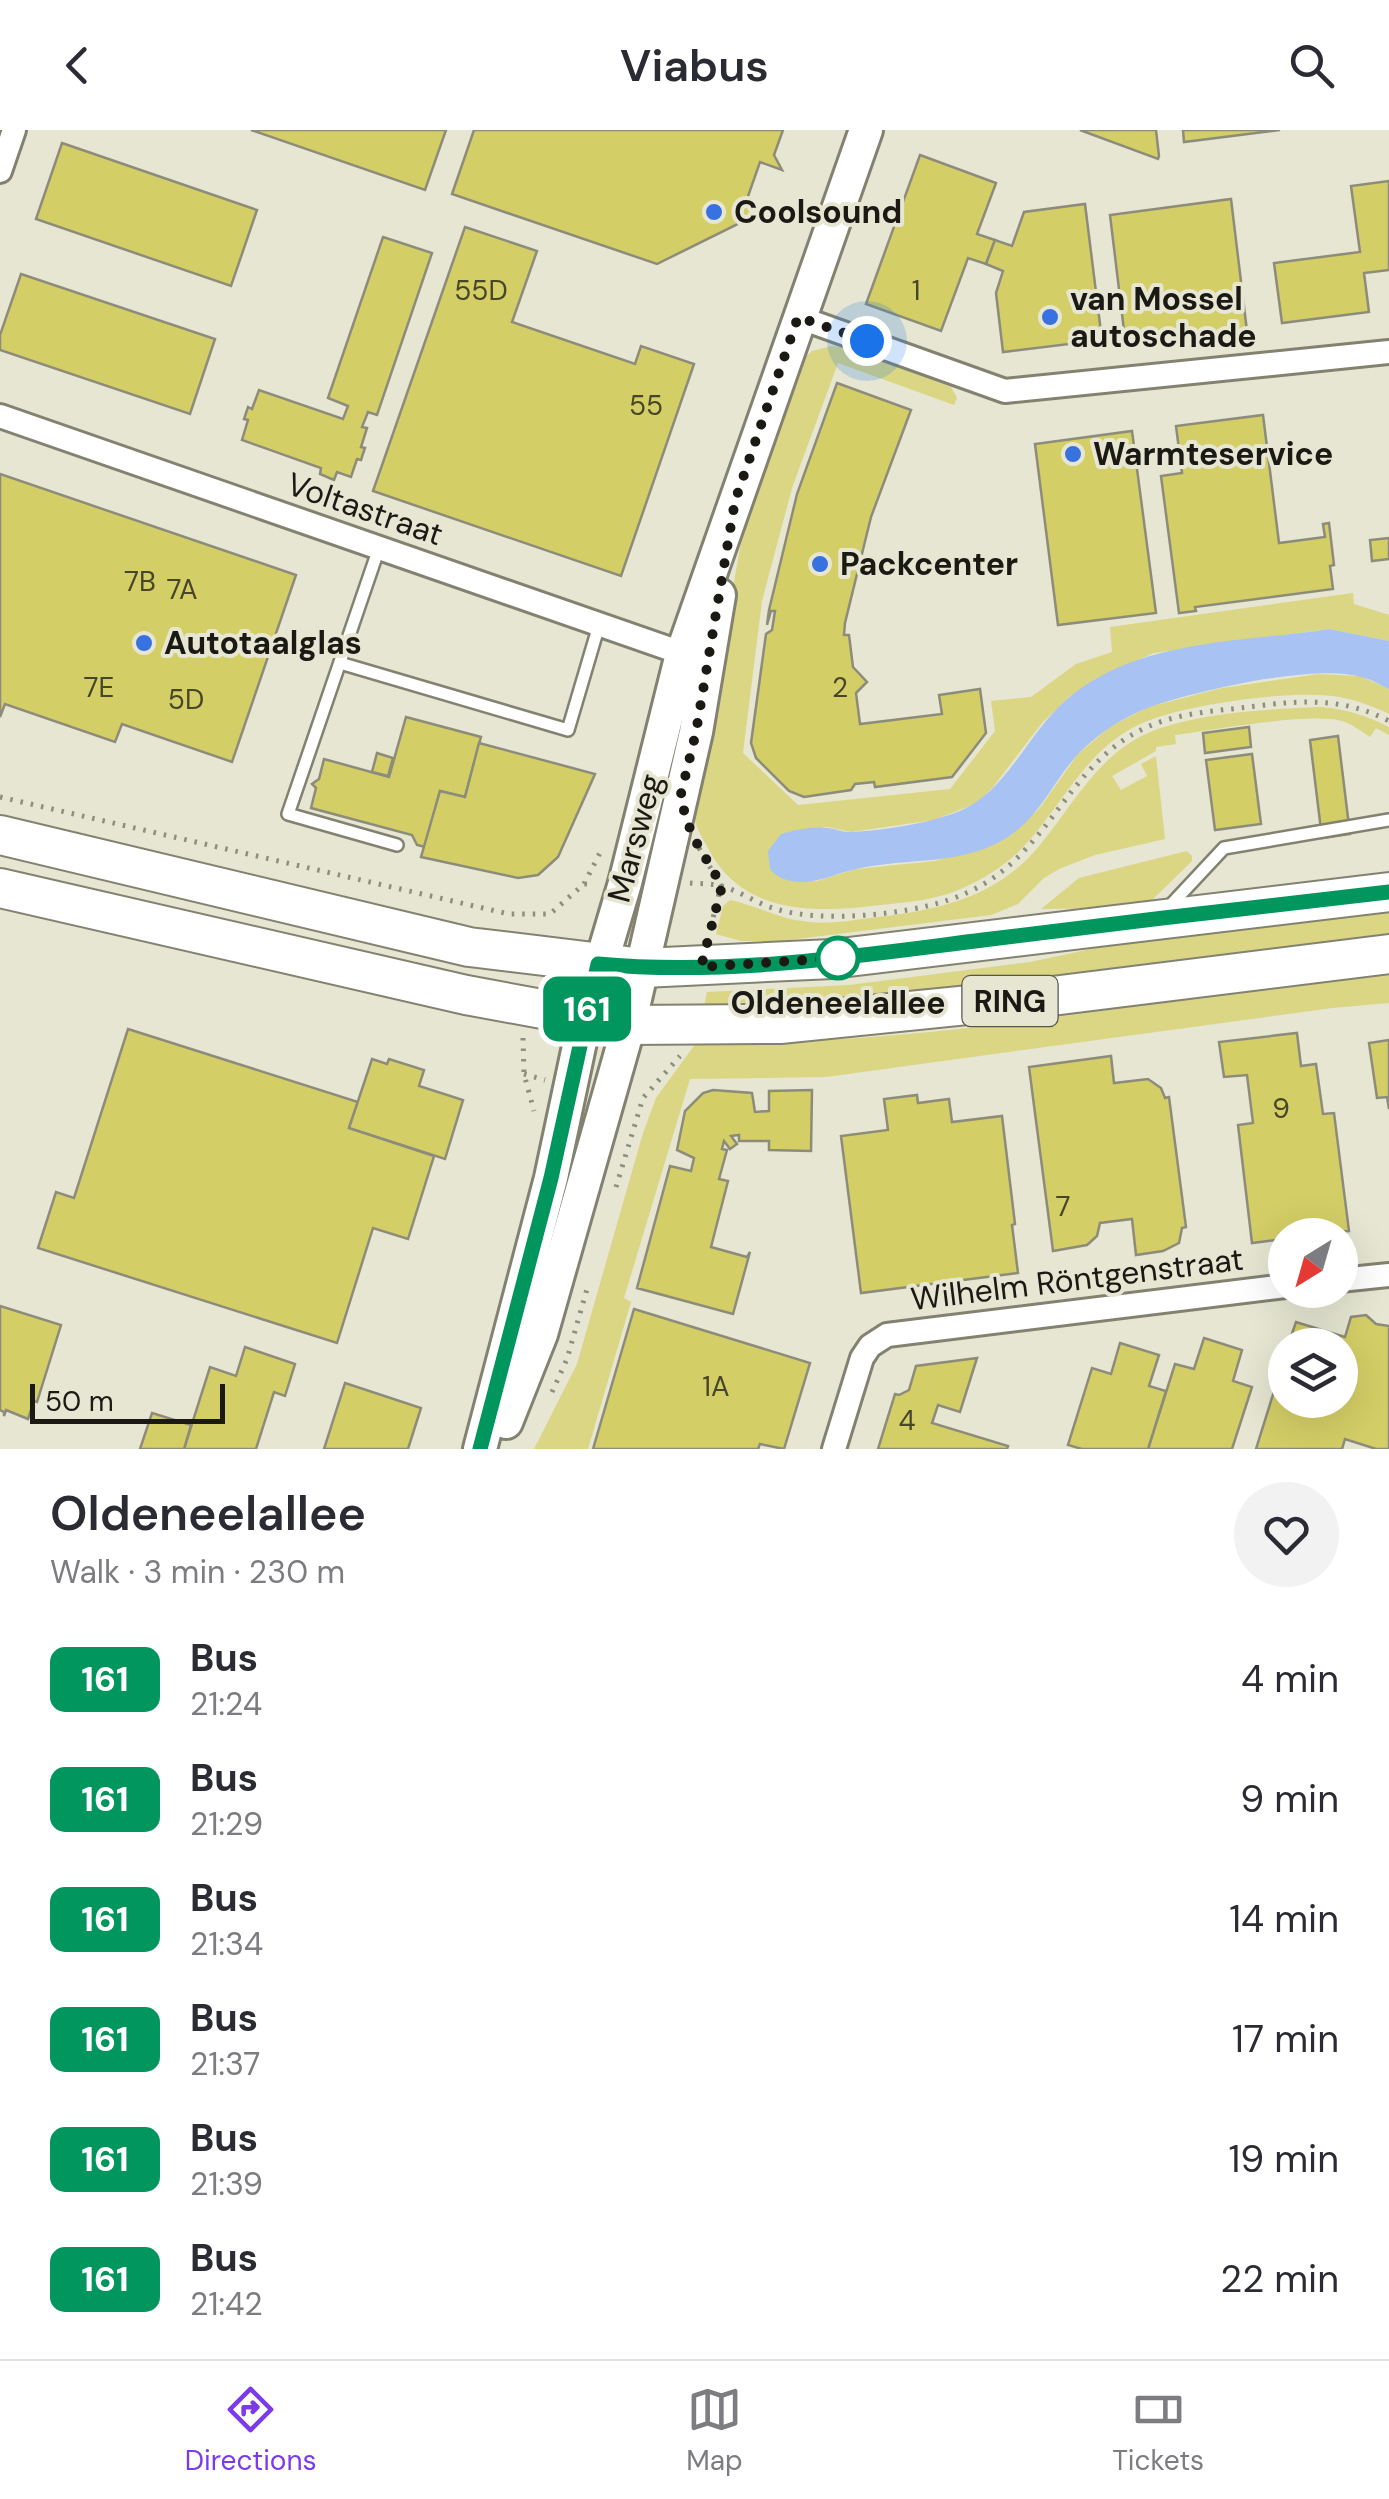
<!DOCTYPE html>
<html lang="en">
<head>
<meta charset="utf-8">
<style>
  :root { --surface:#fff; --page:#f2f2f3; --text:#2b2b33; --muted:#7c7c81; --line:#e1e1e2; --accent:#7c3aed }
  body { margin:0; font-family:"DM Sans",sans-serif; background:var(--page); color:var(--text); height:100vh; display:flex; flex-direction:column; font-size:38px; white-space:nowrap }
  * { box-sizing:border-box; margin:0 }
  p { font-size:32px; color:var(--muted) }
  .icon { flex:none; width:55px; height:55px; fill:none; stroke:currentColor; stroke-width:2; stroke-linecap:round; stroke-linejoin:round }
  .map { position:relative; height:1319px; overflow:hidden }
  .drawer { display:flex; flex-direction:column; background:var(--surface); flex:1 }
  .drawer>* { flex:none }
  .badge { padding:0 20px; border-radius:15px; font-size:35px; line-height:65px }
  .needle { width:65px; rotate:217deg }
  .tools { position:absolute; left:1268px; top:1088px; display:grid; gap:20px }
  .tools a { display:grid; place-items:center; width:90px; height:90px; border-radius:50%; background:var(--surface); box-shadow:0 10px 40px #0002; font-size:50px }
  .scale { position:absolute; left:30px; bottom:25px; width:195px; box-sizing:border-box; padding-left:10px; border:5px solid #1a1913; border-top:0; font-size:28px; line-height:35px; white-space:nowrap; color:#1a1913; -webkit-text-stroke:8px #e6e6d3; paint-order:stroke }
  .you { position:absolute; width:50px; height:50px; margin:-25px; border:8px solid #fff; border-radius:50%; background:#1a73e8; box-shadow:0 0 0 15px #1a73e833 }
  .map>.badge { position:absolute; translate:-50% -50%; box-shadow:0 0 0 5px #fff }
  .round { display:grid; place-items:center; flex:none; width:105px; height:105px; border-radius:52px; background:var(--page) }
  .summary { display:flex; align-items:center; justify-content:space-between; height:170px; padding:0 50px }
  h1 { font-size:48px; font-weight:600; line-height:75px }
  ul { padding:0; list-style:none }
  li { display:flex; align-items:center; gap:30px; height:120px; padding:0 50px }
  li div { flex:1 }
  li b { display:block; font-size:38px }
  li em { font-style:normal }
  li .badge { min-width:110px; font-weight:700; text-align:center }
  header { display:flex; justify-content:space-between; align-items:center; height:130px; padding:0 50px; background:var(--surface); font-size:45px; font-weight:600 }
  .tab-bar { display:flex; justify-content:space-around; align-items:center; height:140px; border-top:2px solid var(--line); background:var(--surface); font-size:28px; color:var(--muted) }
  .tab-bar a { display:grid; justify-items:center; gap:5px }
  .tab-bar .current { color:var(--accent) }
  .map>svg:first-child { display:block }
  .green { fill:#dad684 }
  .water { fill:#a7c2f3 }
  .building { fill:#d4ce67; stroke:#8d8c7b; stroke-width:2.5 }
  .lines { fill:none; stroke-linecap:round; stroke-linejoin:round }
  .lane-casing { stroke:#838271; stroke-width:16 }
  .street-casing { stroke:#838271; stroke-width:28 }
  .secondary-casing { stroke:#838271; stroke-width:38 }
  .primary-casing { stroke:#838271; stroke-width:42 }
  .path { stroke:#8d8d80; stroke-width:5; stroke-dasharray:2.5 8; stroke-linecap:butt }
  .lane { stroke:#fff; stroke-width:11 }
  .street { stroke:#fff; stroke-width:22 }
  .secondary { stroke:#fff; stroke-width:32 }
  .primary { stroke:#fff; stroke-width:38 }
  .line-casing { stroke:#fff; stroke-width:22 }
  .line { stroke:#00965e; stroke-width:15 }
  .walk { stroke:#1a1913; stroke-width:10; stroke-dasharray:0 18 }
  .poi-dot { fill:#3872e1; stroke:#e6e6d3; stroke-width:4 }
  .stop-dot { fill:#fff; stroke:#00965e; stroke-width:5 }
  .labels { text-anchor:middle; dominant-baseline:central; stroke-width:8; stroke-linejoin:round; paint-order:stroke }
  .number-label { font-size:28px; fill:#484628 }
  .shield { fill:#e6e6d3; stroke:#57564d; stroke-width:2.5 }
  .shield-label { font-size:30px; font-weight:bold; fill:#1a1913 }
  .poi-label { font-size:32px; font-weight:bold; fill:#1a1913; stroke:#e6e6d3; text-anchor:start }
  .street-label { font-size:32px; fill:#1a1913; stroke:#e6e6d3 }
  .stop-label { font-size:32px; font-weight:bold; fill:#1a1913; stroke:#e6e6d3 }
</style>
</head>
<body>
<header><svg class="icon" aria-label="back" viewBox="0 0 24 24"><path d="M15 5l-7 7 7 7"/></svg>Viabus<svg class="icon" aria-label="search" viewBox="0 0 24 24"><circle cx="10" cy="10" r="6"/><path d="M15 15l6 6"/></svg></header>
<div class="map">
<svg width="1389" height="1319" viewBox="0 0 1389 1319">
  <rect width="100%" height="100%" fill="#e6e6d3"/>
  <g class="green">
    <path d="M832 216 847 218 951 257 957 268 954 275 838 233 792 358 762 471 743 623 798 675 950 659 995 601 991 571 1031 567 1076 534 1112 522 1110 497 1353 463 1354 474 1389 485V511L1329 499 1154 523 1097 548 1068 568 1042 593 993 657 977 673 934 690 851 702 827 697 781 704 785 750 817 751 856 739 935 731 1011 705 1039 679 1078 624 1110 597 1148 577 1222 558 1318 544 1360 546 1389 559V584C1373 576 1356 570 1339 567 1294 559 1187 574 1145 592 1088 615 1064 673 1025 715 1008 734 985 748 963 758 937 770 909 772 881 775 816 783 743 786 708 718 701 706 692 691 693 676 693 646 711 610 716 580 727 521 730 459 744 400 757 343 779 289 798 234L812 221Z"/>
    <path d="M1321 577C1346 579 1367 586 1389 597V605L1376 598 1370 607C1361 601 1352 594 1342 591 1309 582 1213 600 1175 605L1176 614 1156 617V621L1112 646 1121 660 1147 646 1141 634 1156 626 1165 709 1095 725 1059 739 1044 748 1018 774 991 785 781 811H741L716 804 723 776 730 770C755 775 777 788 802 791 825 795 848 791 870 788 935 781 996 769 1039 716 1070 679 1093 634 1136 609 1181 583 1268 579 1321 577Z"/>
    <path d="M1187 721 1192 726V731L1152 770 1134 778 1041 779 1079 748Z"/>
    <path d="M1389 775V803L1314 816 850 875 703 882 707 862 849 855 1030 832 1124 812Z"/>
    <path d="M1389 844V873L1332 878 826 947 690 949 624 1168 631 1172 588 1319H534L577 1234 643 1003 656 968 696 913C911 916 1126 876 1339 846Z"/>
  </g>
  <path class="water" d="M1329 499 1389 511V559C1380 555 1371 549 1361 547 1315 533 1197 561 1150 577 1125 586 1099 603 1080 622 1055 648 1042 683 1012 704 967 737 907 727 856 739 838 743 823 751 804 752 791 752 779 750 770 739L768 721 781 704C795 700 812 696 827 698 834 698 841 702 849 702 882 701 932 693 962 680 1007 660 1029 602 1066 570 1138 508 1241 513 1329 499Z"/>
  <g class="building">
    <path d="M251 0H446L425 60Z"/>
    <path d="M474 0H783L774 25 782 40 760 32 746 72 768 79 657 134 452 64Z"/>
    <path d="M1080 0H1156L1159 26 1158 29Z"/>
    <path d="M1183 0H1280L1184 12Z"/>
    <path d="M62 13 257 80 231 156 36 89Z"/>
    <path d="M920 25 996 53 977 104 995 110 986 134 968 128 941 201 866 174Z"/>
    <path d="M1389 51V140L1364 143 1369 182 1282 193 1274 133 1360 122 1351 56Z"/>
    <path d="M1231 69 1247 201 1126 217 1110 85Z"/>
    <path d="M1085 74 1102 210 1003 222 996 163 1003 141 986 134 995 110 1012 116 1024 82Z"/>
    <path d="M465 97 537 121 512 192 635 234 641 216 694 234 621 446 373 361Z"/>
    <path d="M383 107 432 123 377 285 368 282 362 297 367 298 361 317 365 318 361 330 357 329 351 347 337 342 334 350 320 344 321 338 242 310 248 290 244 289 248 277 252 279 259 260 343 289 348 276 328 268Z"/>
    <path d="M21 144 215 209 190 284 0 220V205Z"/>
    <path d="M837 253 911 280 871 387 845 493 844 505H849L853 537 867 552 856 563 860 594 942 584 939 565 980 559 986 603 952 647 875 657 874 652 855 654 851 660 804 667 789 661 756 628 751 613 766 504 772 500 775 481H771L767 495 769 480 797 364Z"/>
    <path d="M1263 285 1279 413 1325 407 1323 394 1329 393 1334 435 1330 436 1333 459 1195 477 1196 481 1179 483 1161 346 1182 343 1176 296Z"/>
    <path d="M1132 301 1156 483 1058 495 1035 314Z"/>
    <path d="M0 344 296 445 232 632 122 594 115 612 5 574 0 587Z"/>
    <path d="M1389 408V429L1372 431 1370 410Z"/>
    <path d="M406 587 481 607 465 667 440 661 425 717 417 715 412 705 311 678 316 658 312 654 319 649 324 629 389 647Z"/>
    <path d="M1249 597 1251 617 1205 623 1203 603Z"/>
    <path d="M1338 606 1350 704 1322 708 1310 610Z"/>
    <path d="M479 613 595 644 558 727 538 745 518 748 421 727 440 661 465 667Z"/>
    <path d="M377 623 393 628 388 646 372 642Z"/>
    <path d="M1252 624 1261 694 1215 700 1206 630Z"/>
    <path d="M128 899 358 972 349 998 434 1026 408 1109 373 1098 337 1213 38 1118 56 1062 74 1068Z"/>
    <path d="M1297 903 1301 936 1316 934 1323 984 1334 983 1349 1101 1285 1105V1109L1252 1113 1238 995 1253 993 1247 945 1224 947 1219 912Z"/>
    <path d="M1389 910V979L1387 967 1377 968 1369 913Z"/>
    <path d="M1111 926 1114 953 1148 949 1161 958 1165 968 1169 967 1186 1097 1182 1098 1179 1113 1163 1121 1136 1125 1132 1089 1100 1093 1097 1106 1087 1115 1053 1121 1029 937Z"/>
    <path d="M372 929 387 934 389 929 424 940 419 956 463 970 445 1029 349 998Z"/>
    <path d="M713 960 752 963 755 982 769 981V961L812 960 811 1021 769 1020V1011H739V1005L731 1006 737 1014 730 1019 724 1011 722 1019 727 1020 719 1049 728 1051 711 1117 747 1127 750 1122 733 1184 637 1158 670 1036 691 1041 694 1028 677 1020 685 981 703 963Z"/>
    <path d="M917 965 918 973 949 969 952 992 1002 986 1015 1094 1012 1095 1018 1143 861 1163 841 1006 888 1000 884 969Z"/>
    <path d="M0 1176 61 1195 37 1272 34 1271 28 1289 6 1280 4 1286V1282L0 1280Z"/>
    <path d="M634 1179 810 1233 784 1319 760 1314 758 1319H593Z"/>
    <path d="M1366 1185 1376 1194 1389 1196V1319H1376L1345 1309 1342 1319H1256L1285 1226V1270H1340V1215H1288L1296 1192 1345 1207 1351 1187Z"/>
    <path d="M1204 1208 1242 1220 1233 1251 1252 1257 1232 1319H1148L1175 1234 1194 1239Z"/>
    <path d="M1120 1213 1159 1225 1149 1256 1166 1261 1148 1319H1082L1068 1315 1092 1238 1111 1244Z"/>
    <path d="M245 1217 295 1234 285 1266 274 1262 256 1319H184L210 1237 236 1246Z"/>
    <path d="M977 1228 960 1282 938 1275 932 1293 1008 1316 1007 1319H878L895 1264 899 1265 909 1260 916 1236Z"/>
    <path d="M345 1253 421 1278 408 1319H324Z"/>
    <path d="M152 1283 191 1295 184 1319H140Z"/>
  </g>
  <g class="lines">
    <defs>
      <g id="lane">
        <path d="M379 418 288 684 397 715"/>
        <path d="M340 533 568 600 599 495"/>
        <path d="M1167 779 1224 718 1389 690"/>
      </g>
      <g id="street">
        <path d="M0 41 14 0"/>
        <path d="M798 187 1005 261 1389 222"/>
        <path d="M0 286 696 528"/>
        <path d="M1340 1150 1389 1145"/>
        <path d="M834 1319 862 1228 870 1216 887 1205 1285 1156"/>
      </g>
      <g id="secondary">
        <path d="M506 1292 541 1204 629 895 696 602 719 465"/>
        <path d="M480 1319 551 1048 585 888 625 753 682 524 866 0"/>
      </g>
      <g id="primary">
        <path d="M0 705 469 817 643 838 832 829 1389 762"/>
        <path d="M0 758 466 865 629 895 780 894 1028 869 1389 824"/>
      </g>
    </defs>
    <use href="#lane" class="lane-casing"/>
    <use href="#street" class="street-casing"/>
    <use href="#secondary" class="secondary-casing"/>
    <use href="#primary" class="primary-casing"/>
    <g class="path">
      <path d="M0 667 509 784H550L584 754H594"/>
      <path d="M699 718 721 756 709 804"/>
      <path d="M690 753C700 754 711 753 720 756 739 760 757 774 776 779 821 793 904 785 948 770 1049 738 1060 637 1145 598 1179 582 1219 581 1256 576 1304 570 1345 568 1389 591"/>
      <path d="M584 754 603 717"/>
      <path d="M523 908 524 944 534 981"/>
      <path d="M524 944 545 950"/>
      <path d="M616 1057 643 968 680 926"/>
      <path d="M552 1262 567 1229 587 1159"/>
    </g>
    <use href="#lane" class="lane"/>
    <use href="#street" class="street"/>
    <use href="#secondary" class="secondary"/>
    <use href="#primary" class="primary"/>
  </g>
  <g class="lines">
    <defs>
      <path id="line" d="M480 1319 551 1048 598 834C727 846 856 826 983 810 1118 793 1254 777 1389 762"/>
    </defs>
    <use href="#line" class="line-casing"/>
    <use href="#line" class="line"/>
    <path class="walk" d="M838 828 701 837 722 756 692 705 680 668 696 602 735 371 798 187 867 211"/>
  </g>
  <g class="poi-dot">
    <circle cx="714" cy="82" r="10"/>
    <circle cx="1050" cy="187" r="10"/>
    <circle cx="1073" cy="324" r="10"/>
    <circle cx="820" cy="434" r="10"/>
    <circle cx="144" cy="513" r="10"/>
  </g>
  <circle class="stop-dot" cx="838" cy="828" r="20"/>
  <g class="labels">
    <g class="number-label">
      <text x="481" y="160">55D</text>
      <text x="916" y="160">1</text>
      <text x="646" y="275">55</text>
      <text x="140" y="451">7B</text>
      <text x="182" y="459">7A</text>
      <text x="99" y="557">7E</text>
      <text x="840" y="557">2</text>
      <text x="186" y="569">5D</text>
      <text x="1281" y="978">9</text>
      <text x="1063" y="1076">7</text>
      <text x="716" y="1256">1A</text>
      <text x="907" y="1290">4</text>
    </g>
    <rect class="shield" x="962.5" y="846" width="95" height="50" rx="8"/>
    <g class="shield-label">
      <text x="1010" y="871">RING</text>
    </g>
    <g class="poi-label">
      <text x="734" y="82">Coolsound</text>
      <text x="1070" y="169">van Mossel<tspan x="1070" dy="37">autoschade</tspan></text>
      <text x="1093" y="324">Warmteservice</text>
      <text x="840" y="434">Packcenter</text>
      <text x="164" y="513">Autotaalglas</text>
    </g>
    <g class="street-label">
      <text transform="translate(365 379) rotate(19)">Voltastraat</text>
      <text transform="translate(635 708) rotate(-75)">Marsweg</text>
      <text transform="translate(1077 1149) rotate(-7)">Wilhelm Röntgenstraat</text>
    </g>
    <g class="stop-label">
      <text x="838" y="873">Oldeneelallee</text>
    </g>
  </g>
</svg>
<div class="tools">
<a><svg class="needle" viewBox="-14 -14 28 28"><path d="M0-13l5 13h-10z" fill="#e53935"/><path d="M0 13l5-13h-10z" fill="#7c7c81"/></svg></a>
<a><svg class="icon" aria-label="layers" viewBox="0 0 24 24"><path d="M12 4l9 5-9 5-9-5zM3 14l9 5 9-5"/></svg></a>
</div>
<div class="scale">50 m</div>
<div class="you" style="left:867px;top:211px"></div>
<b class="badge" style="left:587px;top:879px;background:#00965e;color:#fff">161</b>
</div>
<section class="drawer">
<div class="summary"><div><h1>Oldeneelallee</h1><p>Walk · 3 min · 230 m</p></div><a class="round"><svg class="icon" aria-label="heart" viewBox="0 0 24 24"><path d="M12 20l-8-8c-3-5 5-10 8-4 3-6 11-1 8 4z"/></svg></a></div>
<ul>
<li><span class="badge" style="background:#00965e;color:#fff">161</span><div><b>Bus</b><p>21:24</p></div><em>4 min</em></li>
<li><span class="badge" style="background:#00965e;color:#fff">161</span><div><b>Bus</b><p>21:29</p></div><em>9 min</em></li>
<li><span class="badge" style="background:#00965e;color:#fff">161</span><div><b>Bus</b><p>21:34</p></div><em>14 min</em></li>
<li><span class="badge" style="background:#00965e;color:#fff">161</span><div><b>Bus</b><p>21:37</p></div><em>17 min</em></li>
<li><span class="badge" style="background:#00965e;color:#fff">161</span><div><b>Bus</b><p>21:39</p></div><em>19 min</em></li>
<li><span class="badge" style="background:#00965e;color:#fff">161</span><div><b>Bus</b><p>21:42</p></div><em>22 min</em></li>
</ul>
</section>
<nav class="tab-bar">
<a class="current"><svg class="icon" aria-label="directions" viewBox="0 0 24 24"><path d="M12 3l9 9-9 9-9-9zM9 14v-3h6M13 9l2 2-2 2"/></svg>Directions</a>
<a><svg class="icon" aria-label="map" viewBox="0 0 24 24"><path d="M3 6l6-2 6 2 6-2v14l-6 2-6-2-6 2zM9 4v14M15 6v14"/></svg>Map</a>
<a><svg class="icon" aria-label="tickets" viewBox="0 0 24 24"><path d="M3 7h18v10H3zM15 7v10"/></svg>Tickets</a>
</nav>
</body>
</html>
